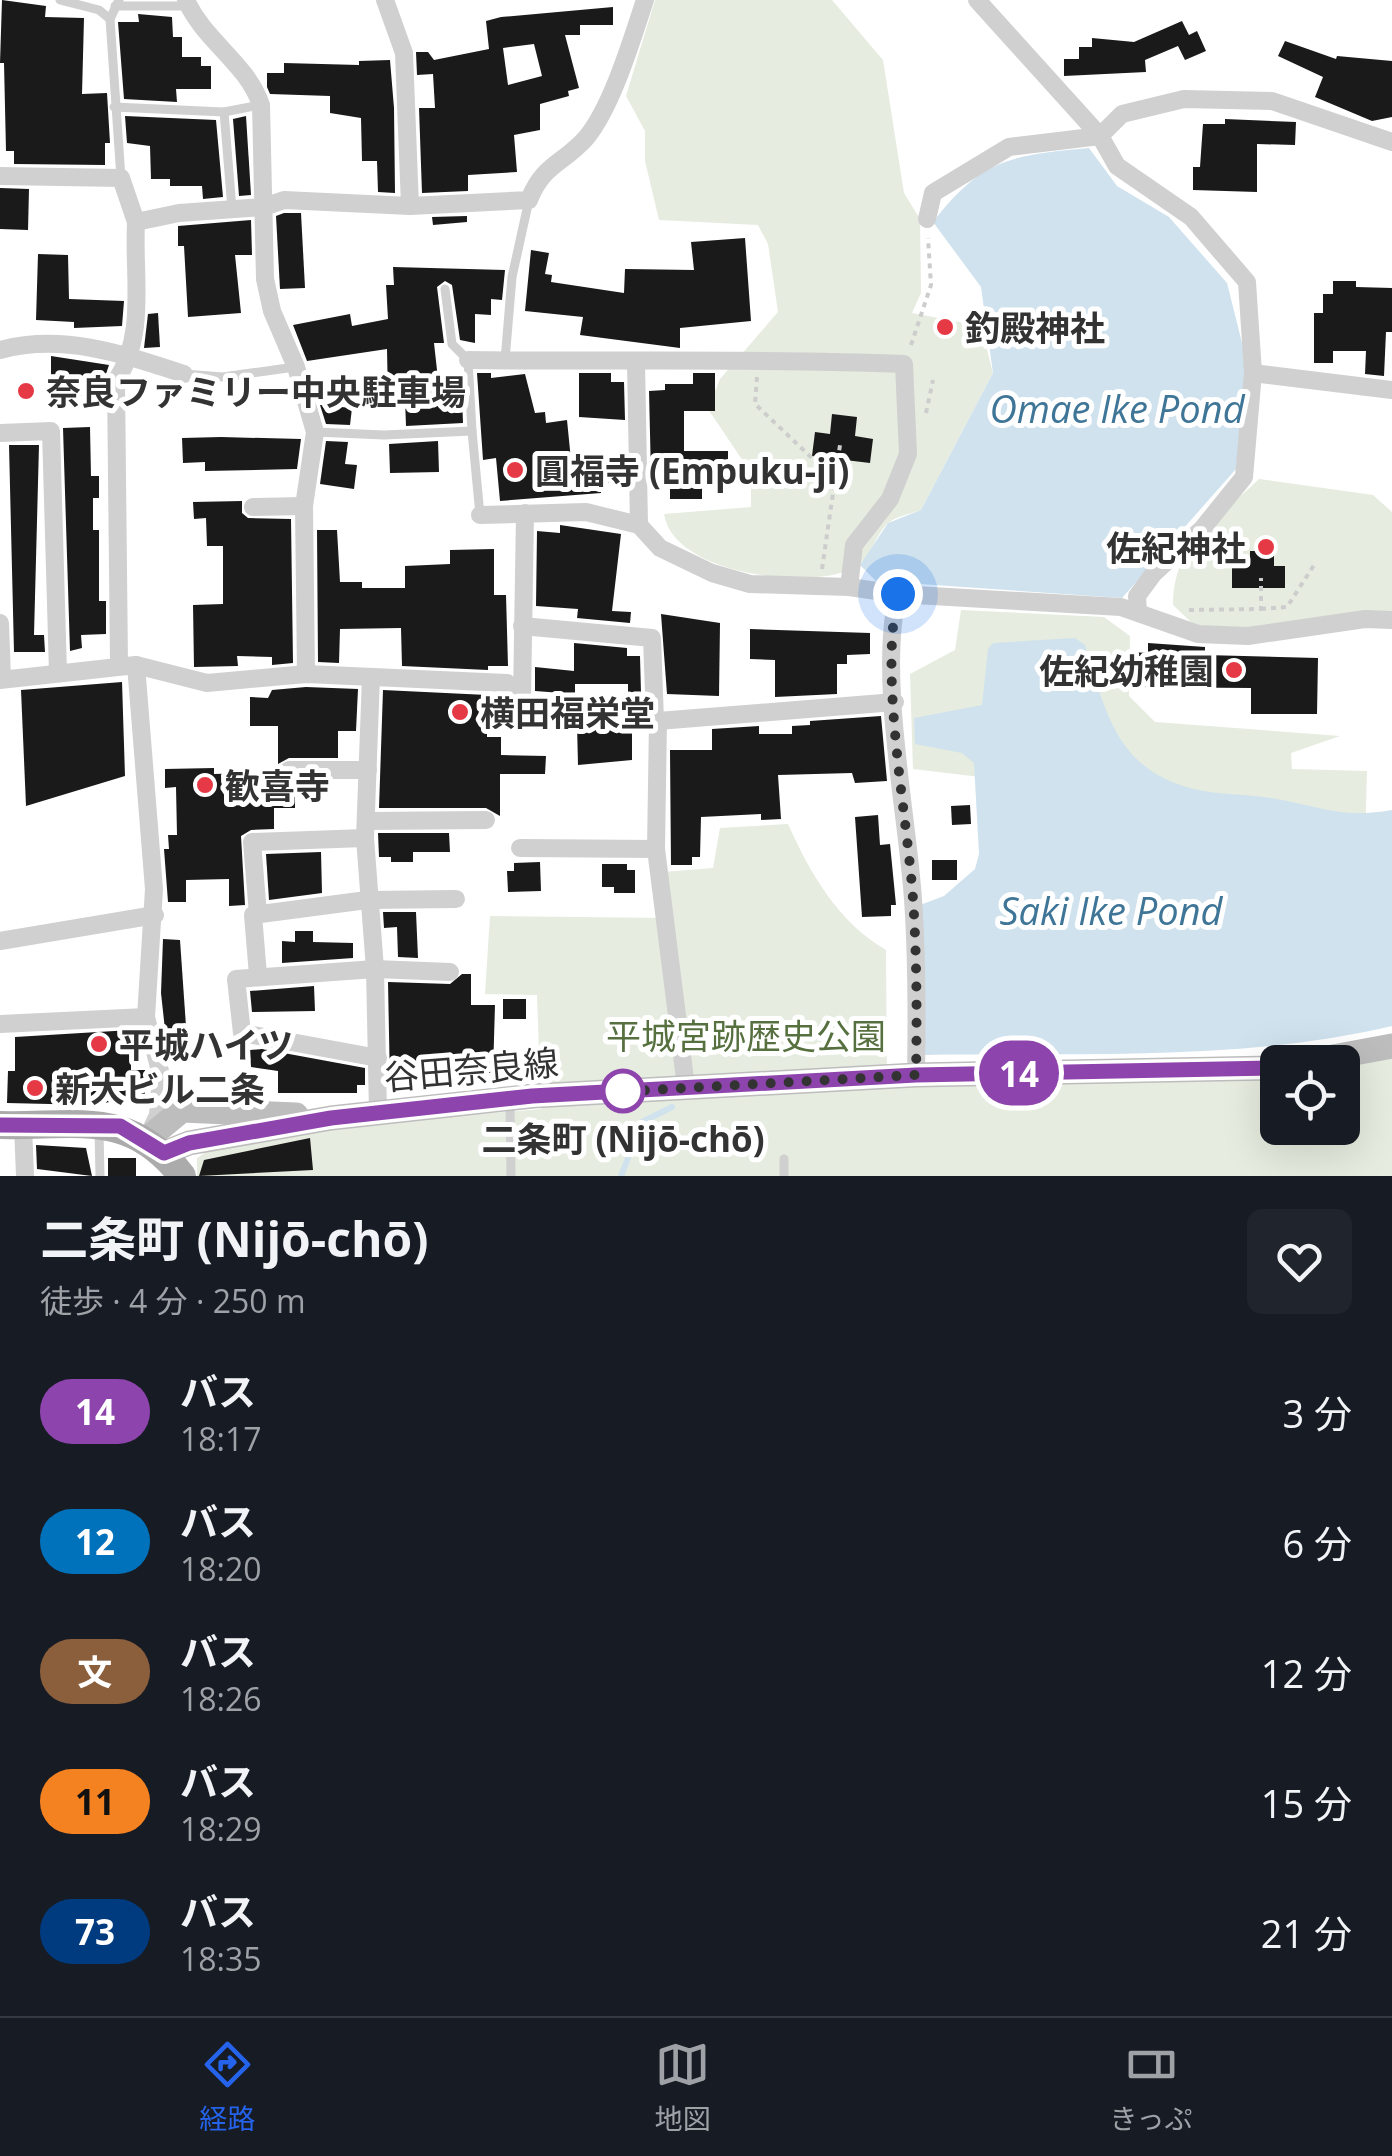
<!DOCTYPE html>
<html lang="ja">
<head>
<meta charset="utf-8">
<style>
  :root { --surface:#171b24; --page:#20242c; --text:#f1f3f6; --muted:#9ea1a6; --line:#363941; --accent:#2563eb }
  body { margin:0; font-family:"Open Sans","Noto Sans JP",sans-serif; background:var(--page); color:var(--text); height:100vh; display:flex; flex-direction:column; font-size:38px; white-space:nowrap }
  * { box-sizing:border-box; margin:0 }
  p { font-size:32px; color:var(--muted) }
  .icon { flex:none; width:55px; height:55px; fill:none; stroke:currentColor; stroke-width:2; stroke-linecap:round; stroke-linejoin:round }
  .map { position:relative; height:1176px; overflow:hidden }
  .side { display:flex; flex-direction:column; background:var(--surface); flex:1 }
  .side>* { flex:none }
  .badge { padding:0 20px; border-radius:32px; font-size:35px; line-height:65px }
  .tools { position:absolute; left:1260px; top:1045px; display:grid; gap:20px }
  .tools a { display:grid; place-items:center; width:100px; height:100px; border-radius:15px; background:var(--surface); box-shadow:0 10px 40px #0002; font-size:50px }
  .you { position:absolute; width:50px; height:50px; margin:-25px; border:8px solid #fff; border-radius:50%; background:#1a73e8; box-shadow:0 0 0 15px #1a73e833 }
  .map>.badge { position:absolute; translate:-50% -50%; box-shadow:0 0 0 5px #fff }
  .round { display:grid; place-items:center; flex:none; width:105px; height:105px; border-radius:15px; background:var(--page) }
  .head { display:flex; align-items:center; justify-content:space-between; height:170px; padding:0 40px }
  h1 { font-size:48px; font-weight:700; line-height:75px }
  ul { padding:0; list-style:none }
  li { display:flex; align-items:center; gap:30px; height:130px; padding:0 40px }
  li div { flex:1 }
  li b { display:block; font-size:38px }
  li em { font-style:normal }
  li .badge { min-width:110px; font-weight:700; text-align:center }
  .tabs { display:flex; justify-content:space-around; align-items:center; height:140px; border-top:2px solid var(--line); background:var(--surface); font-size:28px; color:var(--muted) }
  .tabs a { display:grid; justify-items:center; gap:5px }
  .tabs .on { color:var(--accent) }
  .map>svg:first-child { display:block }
  .green { fill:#e6ecdf }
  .water { fill:#cfe2ee }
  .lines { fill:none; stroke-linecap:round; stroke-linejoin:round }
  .stream { stroke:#cfe2ee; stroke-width:6 }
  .building { fill:#1a1a1a; fill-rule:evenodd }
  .path { stroke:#cdcdcd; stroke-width:4; stroke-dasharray:5 5; stroke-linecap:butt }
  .lane { stroke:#d0d0d0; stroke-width:9 }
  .street { stroke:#d0d0d0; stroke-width:18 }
  .secondary { stroke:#bdbdbd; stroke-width:25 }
  .primary { stroke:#ababab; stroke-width:28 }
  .line-casing { stroke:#fff; stroke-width:22 }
  .line { stroke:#8e44ad; stroke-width:15 }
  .walk { stroke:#333; stroke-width:10; stroke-dasharray:0 18 }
  .poi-dot { fill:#e63946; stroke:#fff; stroke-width:4 }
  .stop-dot { fill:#fff; stroke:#8e44ad; stroke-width:5 }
  .labels { text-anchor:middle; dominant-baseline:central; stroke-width:10; stroke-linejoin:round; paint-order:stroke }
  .poi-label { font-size:35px; font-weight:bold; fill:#333; stroke:#fff; text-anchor:start }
  .park-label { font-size:35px; fill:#56703f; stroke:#fff }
  .street-label { font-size:35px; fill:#333; stroke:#fff }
  .stop-label { font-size:35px; font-weight:bold; fill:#333; stroke:#fff }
  .water-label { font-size:38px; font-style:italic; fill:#3f7597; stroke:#fff }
</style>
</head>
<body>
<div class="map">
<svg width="1392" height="1176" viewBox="0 0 1392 1176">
  <rect width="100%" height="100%" fill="#fff"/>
  <g class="green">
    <path d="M655 0H832L883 60 904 193 920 219 921 293 912 313 981 326 993 373 921 510C910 514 893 517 886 525 874 538 870 560 854 568 808 591 673 574 664 514L751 507V473L708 409 720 379 778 312 768 244 758 225 659 220 645 161V131L626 96Z"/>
    <path d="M1259 479 1373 495 1392 512V611L1231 630 1194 625 1173 605C1173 543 1217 520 1259 479Z"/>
    <path d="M961 610 1104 617 1130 636 1129 696 1155 722 1340 736 1291 753 1292 769 1367 771 1365 843 997 779 913 769 910 674 955 650Z"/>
    <path d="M788 824C810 873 838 922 886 950L887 1086 1277 1076 1278 1128H1342L1343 1064 1392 1055V1176H197V1158L209 1150 311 1128 541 1109 537 995 485 994 490 916 669 918 663 872 713 868 720 828Z"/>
  </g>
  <g class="water">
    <path d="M1089 148 1117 186 1169 217 1227 283 1247 363 1236 469 1122 598 876 581 860 565 888 523 921 510 993 373 981 287 933 222C982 158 1013 155 1089 148Z"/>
    <path d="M1075 638 1085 645C1106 712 1116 770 1194 789 1219 795 1246 794 1271 798 1321 806 1339 819 1392 810V1026C1239 1062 1079 1052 924 1055L920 905 944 896 975 869 979 854 974 763 962 753 915 744 914 718 982 705 988 649 993 643Z"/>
  </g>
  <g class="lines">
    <path class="stream" d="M621 1176 642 1122 672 1107"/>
  </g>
  <g class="building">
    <path d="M2 0 46 6 45 17 84 18 82 94 107 93 110 143H105V165L14 164V151H6L4 63H0Z"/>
    <path d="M613 7V25H580V35H565L579 88 568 91 569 96 540 104V130L514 135 517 172 468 175V191L422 193 419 108H435L433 74 417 75 416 52H428L434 60 489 49 486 21 501 17ZM534 44 542 76 508 85 503 48Z"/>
    <path d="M138 14 172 17 173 37H182V57H201V66H211V89H176L177 102 124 99 118 22H139Z"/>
    <path d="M1182 21 1189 35 1197 31 1206 51 1185 60 1178 46 1145 60 1146 72 1064 76V59H1079V47H1092V38L1134 42Z"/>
    <path d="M1285 41 1336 59 1337 56 1392 61V117L1372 121 1315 97 1323 77 1278 56Z"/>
    <path d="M390 60 394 108 395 193 378 192 377 161H362L361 118 330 113V96L270 94 267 87V73H284V63L359 65V61Z"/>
    <path d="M125 116 216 120 223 197 203 199 202 186H170V179H151L150 146 127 143Z"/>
    <path d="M246 116 251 195 239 196 233 119Z"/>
    <path d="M1225 119 1296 122 1295 145 1257 144V192L1193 190V167H1200L1203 124H1225Z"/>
    <path d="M0 188 29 189 28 230 0 229Z"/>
    <path d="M284 213H301L305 288 280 289 276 216Z"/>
    <path d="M467 216V222L433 225 432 217Z"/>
    <path d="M251 220 252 255H235L241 313 188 317 184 246H178V226Z"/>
    <path d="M745 238 751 321 680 328V348L580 335 583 317 525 311 531 250 549 253 545 274 552 275 551 282 624 293 625 269 694 270 691 242Z"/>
    <path d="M38 254 68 255 69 299 124 301 122 326 74 328V322L36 320Z"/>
    <path d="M393 267 505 270 502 300 491 299V315L475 314V343L460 340 452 285 445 281 437 287 444 343H434L440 397H462L463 423 406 426 405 399 388 401 387 349 307 361 293 325 350 314 352 326 388 319 386 285H394Z"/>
    <path d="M1333 281H1356V287L1392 288V332H1386L1384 376 1365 374 1366 351H1333V363H1314V313H1323V294H1333Z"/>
    <path d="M158 313 160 347 144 348 148 314Z"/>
    <path d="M51 356 109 365 104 380V409L83 408V396H51Z"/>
    <path d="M477 373H491V378L525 374 535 413 545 412 546 423 567 420 571 460 612 459 613 483H601V493L500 501 496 458 483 460Z"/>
    <path d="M579 373H611V382H624L625 420 579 417Z"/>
    <path d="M693 373H715V411H684V451H728V478H702V499H670V476H651L649 391 665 390V384H693Z"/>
    <path d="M320 405 352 408 350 425 326 424Z"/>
    <path d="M832 414 857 417 855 436 873 439 870 463 812 456 815 432 830 434Z"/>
    <path d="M90 427 91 476H99V498H93V530H99V601H106V634L81 635 82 648 70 651 63 428Z"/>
    <path d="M182 438 221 437 301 439 297 469 205 471V462L183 463Z"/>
    <path d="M326 441 348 442 345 464 357 465 354 489 320 484Z"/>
    <path d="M438 441 439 472 390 473 389 444Z"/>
    <path d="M9 445H39L34 635H44L45 652H14Z"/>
    <path d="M242 501V513L248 518 291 519 293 663 272 665V657L237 656 238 666 194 667 193 605 223 604V546H207L206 518 194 519 193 502Z"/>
    <path d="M560 525 621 534 612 611 631 612 630 623 577 618 578 609 536 606 537 531 560 533Z"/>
    <path d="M317 530H337L340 582H362V588H405V566L450 564V550L494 549V595H506L508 666H488V670L402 666 401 628 340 629 339 663 318 662Z"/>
    <path d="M1250 551H1274V566H1285V588H1232V566H1250Z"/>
    <path d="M661 614 720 623 719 696 667 694Z"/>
    <path d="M750 629 870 633V654L847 655V664H837V694L775 697V660L750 659Z"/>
    <path d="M574 643 627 648V656H640L641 693 628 692V684H575V694L535 691V667L574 671Z"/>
    <path d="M1148 643 1205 647V655L1318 658 1317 714H1251V688L1130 687 1131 652 1148 653Z"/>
    <path d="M122 682 125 776 26 806 21 690Z"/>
    <path d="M306 687 358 689 356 731H338V758H289L278 764V726H250V697L268 698 272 690Z"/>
    <path d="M383 690 487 695V737H501V755L546 756 545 774H500V816L486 808H379Z"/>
    <path d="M881 716 887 781 855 783 852 773 778 775 781 819 761 820V814L701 817 700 857H692V865H671L670 750H712V729L759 726V734H792V726L810 725V721Z"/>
    <path d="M577 724 632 728V760L578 765Z"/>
    <path d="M214 768V774L277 772 282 780 295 782V808H274V829L251 830 241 836 245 905 229 906V879L186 880V902H168L164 849H169L168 835H177L176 787 165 788V769Z"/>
    <path d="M970 805 971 824 952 825 951 806Z"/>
    <path d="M878 815 880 845 890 844 896 905H891V916L862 917 855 817Z"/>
    <path d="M378 833H449L450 852H413V862H391V857H379Z"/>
    <path d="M321 852 322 893 269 900 266 854Z"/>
    <rect x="932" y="860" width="25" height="20"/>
    <path d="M540 862 541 891 508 892 507 871H514V863Z"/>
    <path d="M602 864H627V870H635V893H614V887H602Z"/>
    <path d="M383 912H416L418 958 398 957 397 927 384 928Z"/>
    <path d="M295 931H313V942L353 943V958L282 963V941L295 942Z"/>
    <path d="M163 939 180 940 188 1055 169 1057 167 1048 161 993Z"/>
    <path d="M462 974H471V1005H495L493 1073H456V1082L390 1085 388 982 450 984Z"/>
    <path d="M314 986 315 1011 252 1012 250 991Z"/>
    <rect x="503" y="999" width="23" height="20"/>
    <path d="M131 1030V1070H145V1096L92 1105 7 1103 8 1071H15V1037Z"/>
    <path d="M262 1049 365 1068V1085H357V1093H278V1071L251 1067 250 1050Z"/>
    <path d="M310 1138 313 1170 199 1176 204 1160Z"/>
    <path d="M36 1145 86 1148 92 1176 37 1169Z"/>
    <rect x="108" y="1158" width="28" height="18"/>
  </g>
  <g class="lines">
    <g class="path">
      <path d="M911 345 931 285 928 238"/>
      <path d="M757 377 755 404 833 478"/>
      <path d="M926 413 933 380"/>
      <path d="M822 569 840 445"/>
      <path d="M1261 609 1287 607 1316 562"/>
      <path d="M1189 610 1261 609V578"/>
    </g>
    <g class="lane">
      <path d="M60 0 99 10 110 19"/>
      <path d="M119 0 110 19 121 178"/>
      <path d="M115 6H187"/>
      <path d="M114 107 224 112 260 105"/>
      <path d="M224 112 232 209"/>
      <path d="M505 360 512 277 529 200"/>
      <path d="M184 374 223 377 295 367"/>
      <path d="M472 431 480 515"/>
      <path d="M315 432 384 435 472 431 468 360 452 344 445 289"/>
      <path d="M510 1104 511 1176"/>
      <path d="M99 1129 100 1176"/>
      <path d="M784 1176V1159"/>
    </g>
    <g class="street">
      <path d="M186 0C204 41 247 63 261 105L265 279 272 311 296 367 315 432 304 506 306 674"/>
      <path d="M385 0 404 53 410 206"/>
      <path d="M977 0 1100 136 1117 166 1191 217 1247 282 1253 373 1244 477 1202 529 1154 573 1137 596 1138 612"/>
      <path d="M0 176 121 178 136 222 179 213 264 207 284 200 410 206 529 200C543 164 563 164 586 138 612 107 632 39 645 0"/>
      <path d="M927 219 933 193 1009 147 1100 136 1122 114 1184 99 1272 101 1392 142"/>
      <path d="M0 350C63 333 123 354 184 374"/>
      <path d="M468 360C614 362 759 358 904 364L908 454 890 499 854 545 849 587"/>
      <path d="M636 362 639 525"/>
      <path d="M1253 373 1392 390"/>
      <path d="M0 433 51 431 58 673"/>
      <path d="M253 507 304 506"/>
      <path d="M480 515 586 512 639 525 660 548 712 573 750 584 849 587 898 594"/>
      <path d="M0 623 2 679"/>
      <path d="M522 626 652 638 655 721"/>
      <path d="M119 664 116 381C147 334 133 277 136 222"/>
      <path d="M136 665 207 683 306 674 507 683 526 703 613 711 658 721 656 849 686 1087"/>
      <path d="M371 677 365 838 375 969 378 1112"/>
      <path d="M0 680 136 665 154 889 146 1017 161 1075 158 1115 149 1134"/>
      <path d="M522 698 525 513"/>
      <path d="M658 721 895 702"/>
      <path d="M289 770H368"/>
      <path d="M366 821 486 820"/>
      <path d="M520 848 656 849"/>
      <path d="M258 914 252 842 365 838"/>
      <path d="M0 941 155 915"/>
      <path d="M258 975 253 915 367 900 456 899"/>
      <path d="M0 1024 146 1017"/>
      <path d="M378 1058 242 1033 236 979 375 969 450 972"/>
      <path d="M916 1075C917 1017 917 957 913 899 907 812 878 676 898 594L1121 607 1198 634 1248 636 1365 619 1392 620"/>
      <path d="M23 1126 25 1176"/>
    </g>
    <g class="secondary">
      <path d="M1306 1062 1392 1046"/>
      <path d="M147 1139 182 1110 296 1115"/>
      <path d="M164 1153 189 1143 331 1118 533 1096 916 1075 1278 1068"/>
    </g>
    <path class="primary" d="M0 1125C77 1127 130 1108 182 1176"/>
  </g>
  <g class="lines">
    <defs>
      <path id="line" d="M0 1125 120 1126 164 1153 189 1143 331 1118 532 1096 916 1075 1278 1068"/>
    </defs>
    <use href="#line" class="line-casing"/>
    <use href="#line" class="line"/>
    <path class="walk" d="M623 1091 616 1092 916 1075C917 1017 917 957 913 899 907 812 879 677 898 594"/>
  </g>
  <g class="poi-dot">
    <circle cx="945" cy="327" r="10"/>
    <circle cx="26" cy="391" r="10"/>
    <circle cx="515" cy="470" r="10"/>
    <circle cx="1266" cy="547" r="10"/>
    <circle cx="1234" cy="670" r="10"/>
    <circle cx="460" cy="712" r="10"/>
    <circle cx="205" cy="785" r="10"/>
    <circle cx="99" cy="1044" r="10"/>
    <circle cx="35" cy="1088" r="10"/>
  </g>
  <circle class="stop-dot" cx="623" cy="1091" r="20"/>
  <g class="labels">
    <g class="poi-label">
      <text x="965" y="327">釣殿神社</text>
      <text x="46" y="391">奈良ファミリー中央駐車場</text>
      <text x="535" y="470">圓福寺 (Empuku-ji)</text>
      <text x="1246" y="547" text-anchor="end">佐紀神社</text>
      <text x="1214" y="670" text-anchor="end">佐紀幼稚園</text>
      <text x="480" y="712">横田福栄堂</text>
      <text x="225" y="785">歓喜寺</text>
      <text x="119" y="1044">平城ハイツ</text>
      <text x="55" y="1088">新大ビル二条</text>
    </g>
    <g class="park-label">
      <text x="746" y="1035">平城宮跡歴史公園</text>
    </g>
    <g class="street-label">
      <text transform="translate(471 1069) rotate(-5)">谷田奈良線</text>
    </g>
    <g class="stop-label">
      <text x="623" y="1138">二条町 (Nijō-chō)</text>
    </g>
    <g class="water-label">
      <text x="1117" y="408">Omae Ike Pond</text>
      <text x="1111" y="910">Saki Ike Pond</text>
    </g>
  </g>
</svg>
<div class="tools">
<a><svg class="icon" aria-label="locate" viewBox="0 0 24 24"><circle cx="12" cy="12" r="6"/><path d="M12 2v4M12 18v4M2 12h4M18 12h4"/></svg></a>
</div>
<div class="you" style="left:898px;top:594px"></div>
<b class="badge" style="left:1019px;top:1073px;background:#8e44ad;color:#fff">14</b>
</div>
<section class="side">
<div class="head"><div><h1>二条町 (Nijō-chō)</h1><p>徒歩 · 4 分 · 250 m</p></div><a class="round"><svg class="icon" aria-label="heart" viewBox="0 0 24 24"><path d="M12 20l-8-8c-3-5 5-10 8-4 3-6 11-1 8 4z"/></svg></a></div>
<ul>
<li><span class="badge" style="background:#8e44ad;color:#fff">14</span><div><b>バス</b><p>18:17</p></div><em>3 分</em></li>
<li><span class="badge" style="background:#0072bc;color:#fff">12</span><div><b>バス</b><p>18:20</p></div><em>6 分</em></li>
<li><span class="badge" style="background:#8b5e3c;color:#fff">文</span><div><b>バス</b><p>18:26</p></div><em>12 分</em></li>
<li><span class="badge" style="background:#f58220;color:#111">11</span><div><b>バス</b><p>18:29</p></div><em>15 分</em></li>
<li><span class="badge" style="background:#003b80;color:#fff">73</span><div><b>バス</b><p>18:35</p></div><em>21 分</em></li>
</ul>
</section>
<nav class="tabs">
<a class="on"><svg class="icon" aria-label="directions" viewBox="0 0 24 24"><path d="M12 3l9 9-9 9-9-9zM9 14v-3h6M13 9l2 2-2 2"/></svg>経路</a>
<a><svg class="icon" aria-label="map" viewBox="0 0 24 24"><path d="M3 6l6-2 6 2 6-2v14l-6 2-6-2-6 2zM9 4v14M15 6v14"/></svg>地図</a>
<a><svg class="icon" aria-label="tickets" viewBox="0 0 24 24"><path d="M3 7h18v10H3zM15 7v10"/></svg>きっぷ</a>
</nav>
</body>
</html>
